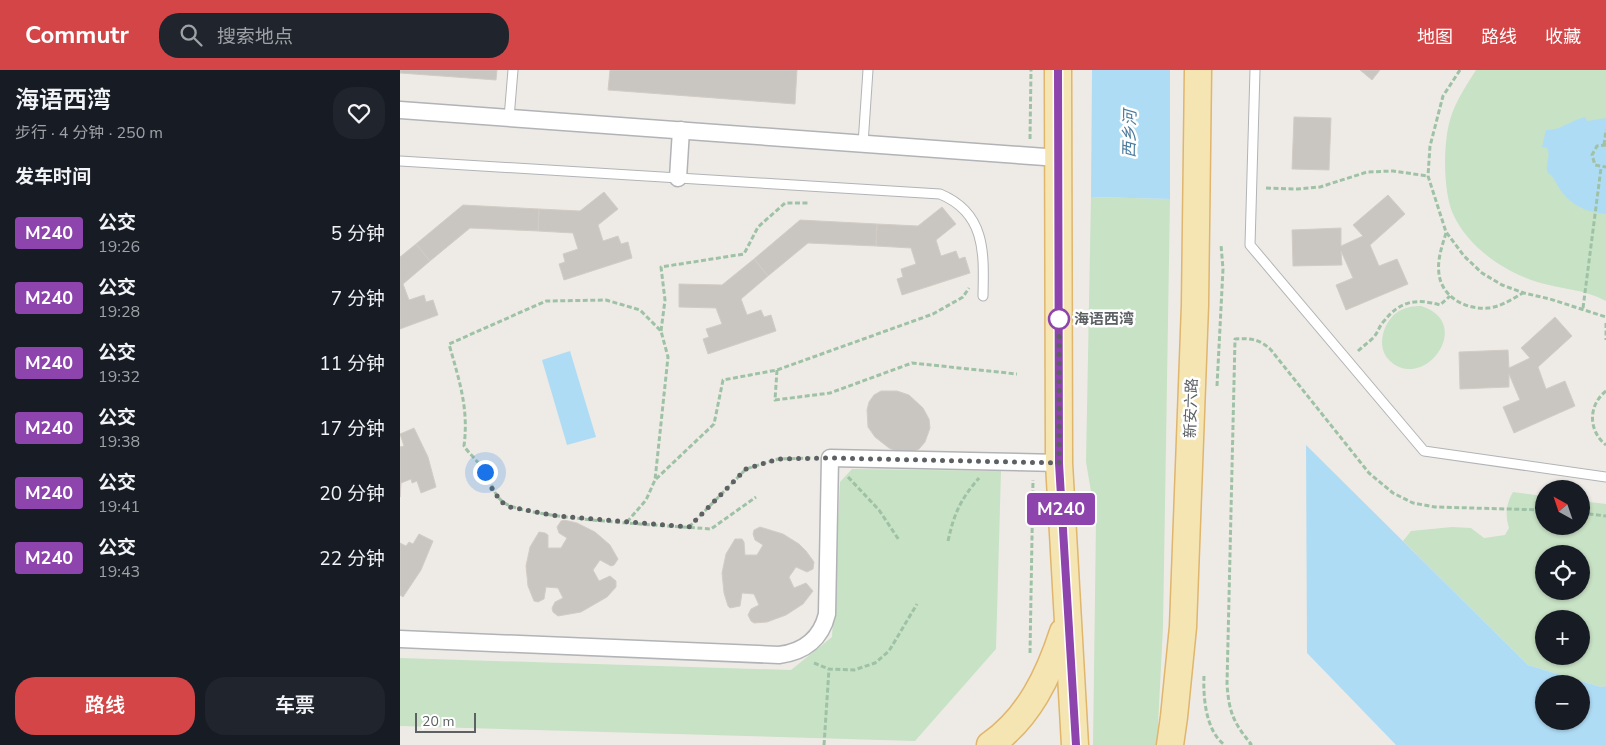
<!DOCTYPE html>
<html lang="zh">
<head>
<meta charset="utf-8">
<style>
  :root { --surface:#171b24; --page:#20242c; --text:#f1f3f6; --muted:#9ea1a6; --accent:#d44547 }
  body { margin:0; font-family:"Nunito Sans","Noto Sans SC",sans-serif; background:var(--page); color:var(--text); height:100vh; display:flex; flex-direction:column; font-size:19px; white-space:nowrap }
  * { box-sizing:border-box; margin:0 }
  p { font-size:16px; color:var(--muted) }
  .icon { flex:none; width:28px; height:28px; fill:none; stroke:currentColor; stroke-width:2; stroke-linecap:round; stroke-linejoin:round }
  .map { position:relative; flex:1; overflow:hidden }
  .panel { display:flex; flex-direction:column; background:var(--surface); width:400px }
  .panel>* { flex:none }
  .badge { padding:0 10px; border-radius:4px; font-size:18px; line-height:32px }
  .needle { width:32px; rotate:320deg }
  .controls { position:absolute; left:1135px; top:410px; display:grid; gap:10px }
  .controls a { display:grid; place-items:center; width:55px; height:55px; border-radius:50%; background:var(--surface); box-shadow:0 1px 4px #0004; font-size:25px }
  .scale { position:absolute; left:15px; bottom:12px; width:61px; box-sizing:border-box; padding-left:5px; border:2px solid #5d6164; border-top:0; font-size:14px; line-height:18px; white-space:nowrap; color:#5d6164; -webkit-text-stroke:4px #fff; paint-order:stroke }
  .you { position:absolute; width:25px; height:25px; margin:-12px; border:4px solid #fff; border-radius:50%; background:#1a73e8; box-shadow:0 0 0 8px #1a73e833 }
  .map>.badge { position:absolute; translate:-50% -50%; box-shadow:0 0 0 2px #fff }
  h2 { padding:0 15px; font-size:19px; line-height:45px }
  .round { display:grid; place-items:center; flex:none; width:52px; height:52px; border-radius:20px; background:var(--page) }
  .head { display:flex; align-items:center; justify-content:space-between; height:85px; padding:0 15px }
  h1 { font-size:24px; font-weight:600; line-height:38px }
  .button { display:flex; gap:10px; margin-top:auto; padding:10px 15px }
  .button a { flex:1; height:58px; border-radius:20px; background:var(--accent); color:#fff; font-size:20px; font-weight:600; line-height:58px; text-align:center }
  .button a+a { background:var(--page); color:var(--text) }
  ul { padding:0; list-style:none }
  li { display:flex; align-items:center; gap:15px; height:65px; padding:0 15px }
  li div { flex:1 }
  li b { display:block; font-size:19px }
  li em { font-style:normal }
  li .badge { min-width:55px; font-weight:700; text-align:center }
  header { display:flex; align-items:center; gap:30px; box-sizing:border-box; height:70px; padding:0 25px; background:var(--accent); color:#fff }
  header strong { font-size:24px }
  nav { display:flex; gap:28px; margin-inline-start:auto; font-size:18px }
  .search { width:350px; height:45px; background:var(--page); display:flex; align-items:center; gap:12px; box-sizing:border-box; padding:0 18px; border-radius:20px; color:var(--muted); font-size:19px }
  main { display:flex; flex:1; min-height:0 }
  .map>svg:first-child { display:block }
  .green { fill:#c8e2c5; fill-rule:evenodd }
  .water { fill:#afdcf5; fill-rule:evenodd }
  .building { fill:#c9c6c2; stroke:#d2ccc5 }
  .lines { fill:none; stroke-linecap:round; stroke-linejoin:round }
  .lane-casing { stroke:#b1b3b6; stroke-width:11 }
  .street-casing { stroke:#b1b3b6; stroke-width:19 }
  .primary-casing { stroke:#e0b56c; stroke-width:29 }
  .path { stroke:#9fc2a6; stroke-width:3; stroke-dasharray:5 2.5; stroke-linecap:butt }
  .lane { stroke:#fff; stroke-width:9 }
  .street { stroke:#fff; stroke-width:16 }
  .primary { stroke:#f5e5b3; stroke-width:26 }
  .line-casing { stroke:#fff; stroke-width:11 }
  .line { stroke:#8e44ad; stroke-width:8 }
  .walk { stroke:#5d6164; stroke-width:5; stroke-dasharray:0 9 }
  .stop-dot { fill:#fff; stroke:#8e44ad; stroke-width:2.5 }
  .labels { text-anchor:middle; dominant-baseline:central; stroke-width:5; stroke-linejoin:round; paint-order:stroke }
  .stop-label { font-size:15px; font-weight:bold; fill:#5d6164; stroke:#fff; text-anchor:start }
  .street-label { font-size:15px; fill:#5d6164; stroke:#fff }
  .water-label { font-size:16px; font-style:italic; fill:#4a7a9c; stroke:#fff }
</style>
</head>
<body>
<header>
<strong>Commutr</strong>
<div class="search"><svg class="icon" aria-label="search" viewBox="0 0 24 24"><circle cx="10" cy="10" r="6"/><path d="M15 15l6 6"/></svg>搜索地点</div>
<nav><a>地图</a><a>路线</a><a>收藏</a></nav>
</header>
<main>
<section class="panel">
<div class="head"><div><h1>海语西湾</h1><p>步行 · 4 分钟 · 250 m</p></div><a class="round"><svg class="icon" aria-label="heart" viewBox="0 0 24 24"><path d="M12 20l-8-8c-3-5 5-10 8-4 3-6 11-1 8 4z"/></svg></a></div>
<h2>发车时间</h2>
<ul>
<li><span class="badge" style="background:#8e44ad;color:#fff">M240</span><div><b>公交</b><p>19:26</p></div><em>5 分钟</em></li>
<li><span class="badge" style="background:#8e44ad;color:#fff">M240</span><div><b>公交</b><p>19:28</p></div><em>7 分钟</em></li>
<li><span class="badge" style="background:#8e44ad;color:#fff">M240</span><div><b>公交</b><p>19:32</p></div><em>11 分钟</em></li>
<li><span class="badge" style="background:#8e44ad;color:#fff">M240</span><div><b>公交</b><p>19:38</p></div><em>17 分钟</em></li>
<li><span class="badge" style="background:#8e44ad;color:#fff">M240</span><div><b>公交</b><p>19:41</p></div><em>20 分钟</em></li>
<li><span class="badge" style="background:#8e44ad;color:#fff">M240</span><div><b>公交</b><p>19:43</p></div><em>22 分钟</em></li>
</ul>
<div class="button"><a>路线</a><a>车票</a></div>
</section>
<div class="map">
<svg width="1206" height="675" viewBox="0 0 1206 675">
  <rect width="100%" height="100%" fill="#eeebe6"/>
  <g class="green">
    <path d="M1076 0H1206V231C1184 219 1160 219 1137 212 1103 201 1068 177 1053 144 1043 121 1043 74 1050 50 1055 32 1066 16 1076 0Z"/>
    <path d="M691 127 770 129 763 557 757 675H693L696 451 686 392Z"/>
    <path d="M1021 236C1076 253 1023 324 989 290 975 276 984 250 999 241 1006 237 1014 236 1021 236Z"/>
    <path d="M452 399 601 401 596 579 515 671 0 656V588L391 600 432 567 440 412Z"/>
    <path d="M1113 422 1144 426V456H1181V431L1206 434V616L1201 617 1128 595 1003 471 1011 461 1052 457 1071 458 1084 468 1105 465 1109 458C1105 445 1106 434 1113 422ZM1144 484H1181V521H1144ZM1144 549H1181V586H1144Z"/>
  </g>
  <g class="water">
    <path d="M692 0H770V129L691 127Z"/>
    <path d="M1185 47 1187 51 1206 48V144C1181 142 1165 131 1154 109 1151 103 1149 106 1147 100 1146 92 1151 86 1147 78L1142 77 1146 60C1160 61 1171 50 1185 47Z"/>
    <path d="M170 281 196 367 167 375 142 290Z"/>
    <path d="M906 375 1128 595 1201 617 1206 616V675H996L907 583ZM1144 614H1181V651H1144Z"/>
  </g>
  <g class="building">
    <path d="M0 0H97L96 10 0 3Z"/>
    <path d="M210 0H397L395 34 208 20Z"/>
    <path d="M960 0H980L972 10Z"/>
    <path d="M894 47 931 48 929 100 892 99Z"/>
    <path d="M204 122 218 139 198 155 203 171 218 166 221 174 228 172 232 188 164 210 159 194 165 192 163 184 178 179 173 163 138 161 139 139 180 141Z"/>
    <path d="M988 125 1005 144 970 175 979 196 997 189 1008 214 946 240 936 215 953 208 941 181 942 195 893 196 892 160 941 158V176L963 166 953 155Z"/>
    <path d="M63 135 139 139 138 161 70 158 30 191 16 174Z"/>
    <path d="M542 137 556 154 536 170 541 186 556 181 559 189 565 187 570 203 502 225 497 209 503 207 501 199 516 194 511 178 476 176 477 154 518 156Z"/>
    <path d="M400 150 477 154 476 176 408 173 368 206 354 189Z"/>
    <path d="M16 174 30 191 3 214 9 230 24 225 26 232 33 230 38 245 0 259V187Z"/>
    <path d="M354 189 368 206 341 229 347 245 361 240 364 247 371 245 376 261 308 284 303 269 309 267 306 259 322 254 316 238 279 237V214L322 215Z"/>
    <path d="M1155 247 1172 266 1138 297 1146 319 1165 311 1175 336 1114 363 1103 337 1120 330 1109 304V317L1060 319 1059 282 1108 280 1109 298 1130 288 1121 278Z"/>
    <path d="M481 321H497L509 325 523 338 529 349 530 358 525 372 519 379 509 383 499 382 489 378 475 367 468 357 467 340 469 332 474 325Z"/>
    <path d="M14 358 28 387 36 417 21 423 17 411 12 413 11 409 1 413 0 427V377L4 376 0 364Z"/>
    <path d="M164 450 177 453 195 462 210 475 218 489 214 495 211 496 200 490 193 500 199 511 210 506 216 511V517L207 527 181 542 158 546 153 542 152 538 155 532 163 528 158 518 146 517 144 529 138 532 134 531 128 516 126 496 130 477 139 462 145 463 148 465V478H161L167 468 159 463 157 457 161 451Z"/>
    <path d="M360 457 383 464 399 474 406 481 414 492 413 499 407 502 396 497 389 507 394 518 406 513 413 521 403 534 386 545 367 552 354 553 351 551 348 545 351 539 359 535 354 524 342 523 340 536 330 538 328 536 324 523 322 503 326 484 335 469H342L344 472 345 485H357L363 475 355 470 353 464 354 460Z"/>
    <path d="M19 464 33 471 21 500 3 527 0 525V473L6 476 9 472 13 474Z"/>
  </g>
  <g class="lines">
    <defs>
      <g id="lane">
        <path d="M855 0 850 175 1024 381 1206 407"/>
        <path d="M109 48 113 0"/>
        <path d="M463 74 468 0"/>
        <path d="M0 91 540 124C586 143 584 183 583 226"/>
      </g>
      <g id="street">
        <path d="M0 40 659 88"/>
        <path d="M278 108 281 60"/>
        <path d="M0 569 379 585C404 582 421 569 427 544L430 388 659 393"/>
      </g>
      <g id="primary">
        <path d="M658 0 659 393 675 675"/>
        <path d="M590 675C629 648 649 605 663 562"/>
        <path d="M770 675 774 647 783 557 795 235 798 0"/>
      </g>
    </defs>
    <use href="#lane" class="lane-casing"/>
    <use href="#street" class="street-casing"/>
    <use href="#primary" class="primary-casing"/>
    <g class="path">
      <path d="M1060 0 1043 26 1030 76 1028 106 1046 162 1064 186 1082 203 1102 215 1124 223 1150 229 1206 247"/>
      <path d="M630 69 631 0"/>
      <path d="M1204 75 1206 60"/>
      <path d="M1206 75 1197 76 1192 85 1195 95 1206 97"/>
      <path d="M866 118 897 119 920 117 967 102 993 101 1028 106"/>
      <path d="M1046 163C1042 176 1037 190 1039 204 1042 228 1067 240 1088 238 1101 237 1112 229 1123 223"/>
      <path d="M1183 238 1201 98"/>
      <path d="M1206 253V270"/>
      <path d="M261 261 265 230 261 197 344 184 358 157 385 133H410"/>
      <path d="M958 281C963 276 968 273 973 268 978 263 979 256 984 251 1000 231 1016 228 1040 235L1050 226"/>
      <path d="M377 300 375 330 430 323 512 293 617 304"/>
      <path d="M817 316 823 199 821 175"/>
      <path d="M1206 321C1188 335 1188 361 1206 375"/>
      <path d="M448 407 479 440 499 470"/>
      <path d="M256 409 314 354 323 310 377 300 533 244 563 227 569 218"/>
      <path d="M1181 443 1206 446"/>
      <path d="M227 452 246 430 255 410 268 287 261 261 240 240 206 230 146 231 49 274C59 310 69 338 64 376 70 385 81 394 86 403 92 413 93 424 103 432 122 449 276 456 311 459L356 427"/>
      <path d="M289 457 346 399 378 389 412 388"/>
      <path d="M548 471C554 444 560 430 579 408"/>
      <path d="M630 583 633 410"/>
      <path d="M414 593 429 599 454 600 475 593 489 581 517 534"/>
      <path d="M804 606C803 628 806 662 825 675"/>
      <path d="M424 675 429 599"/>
      <path d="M849 675 851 674C833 652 829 642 827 614L835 269C850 268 860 269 871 280L969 403 993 423 1013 433 1035 437 1144 440"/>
    </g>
    <use href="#lane" class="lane"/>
    <use href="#street" class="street"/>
    <use href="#primary" class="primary"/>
  </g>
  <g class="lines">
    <defs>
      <path id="line" d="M658 0 659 393 676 675"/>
    </defs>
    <use href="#line" class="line-casing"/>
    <use href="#line" class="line"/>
    <path class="walk" d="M85 402 93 421 103 433 110 437 157 446 289 457 346 399 378 389 430 388 659 393V240V249"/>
  </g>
  <circle class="stop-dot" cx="659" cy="249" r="10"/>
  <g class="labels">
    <g class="stop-label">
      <text x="674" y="249">海语西湾</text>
    </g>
    <g class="street-label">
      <text transform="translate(791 338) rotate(-88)">新安六路</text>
    </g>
    <g class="water-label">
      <text transform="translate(730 64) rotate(-89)">西乡河</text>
    </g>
  </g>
</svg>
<div class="controls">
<a><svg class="needle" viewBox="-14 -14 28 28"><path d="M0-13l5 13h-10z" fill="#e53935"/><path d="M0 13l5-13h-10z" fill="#9ea1a6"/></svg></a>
<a><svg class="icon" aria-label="locate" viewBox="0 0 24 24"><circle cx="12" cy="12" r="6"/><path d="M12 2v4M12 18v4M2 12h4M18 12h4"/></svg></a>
<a>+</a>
<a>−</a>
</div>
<div class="scale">20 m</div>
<div class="you" style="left:85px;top:402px"></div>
<b class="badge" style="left:661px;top:439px;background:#8e44ad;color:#fff">M240</b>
</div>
</main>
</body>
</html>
